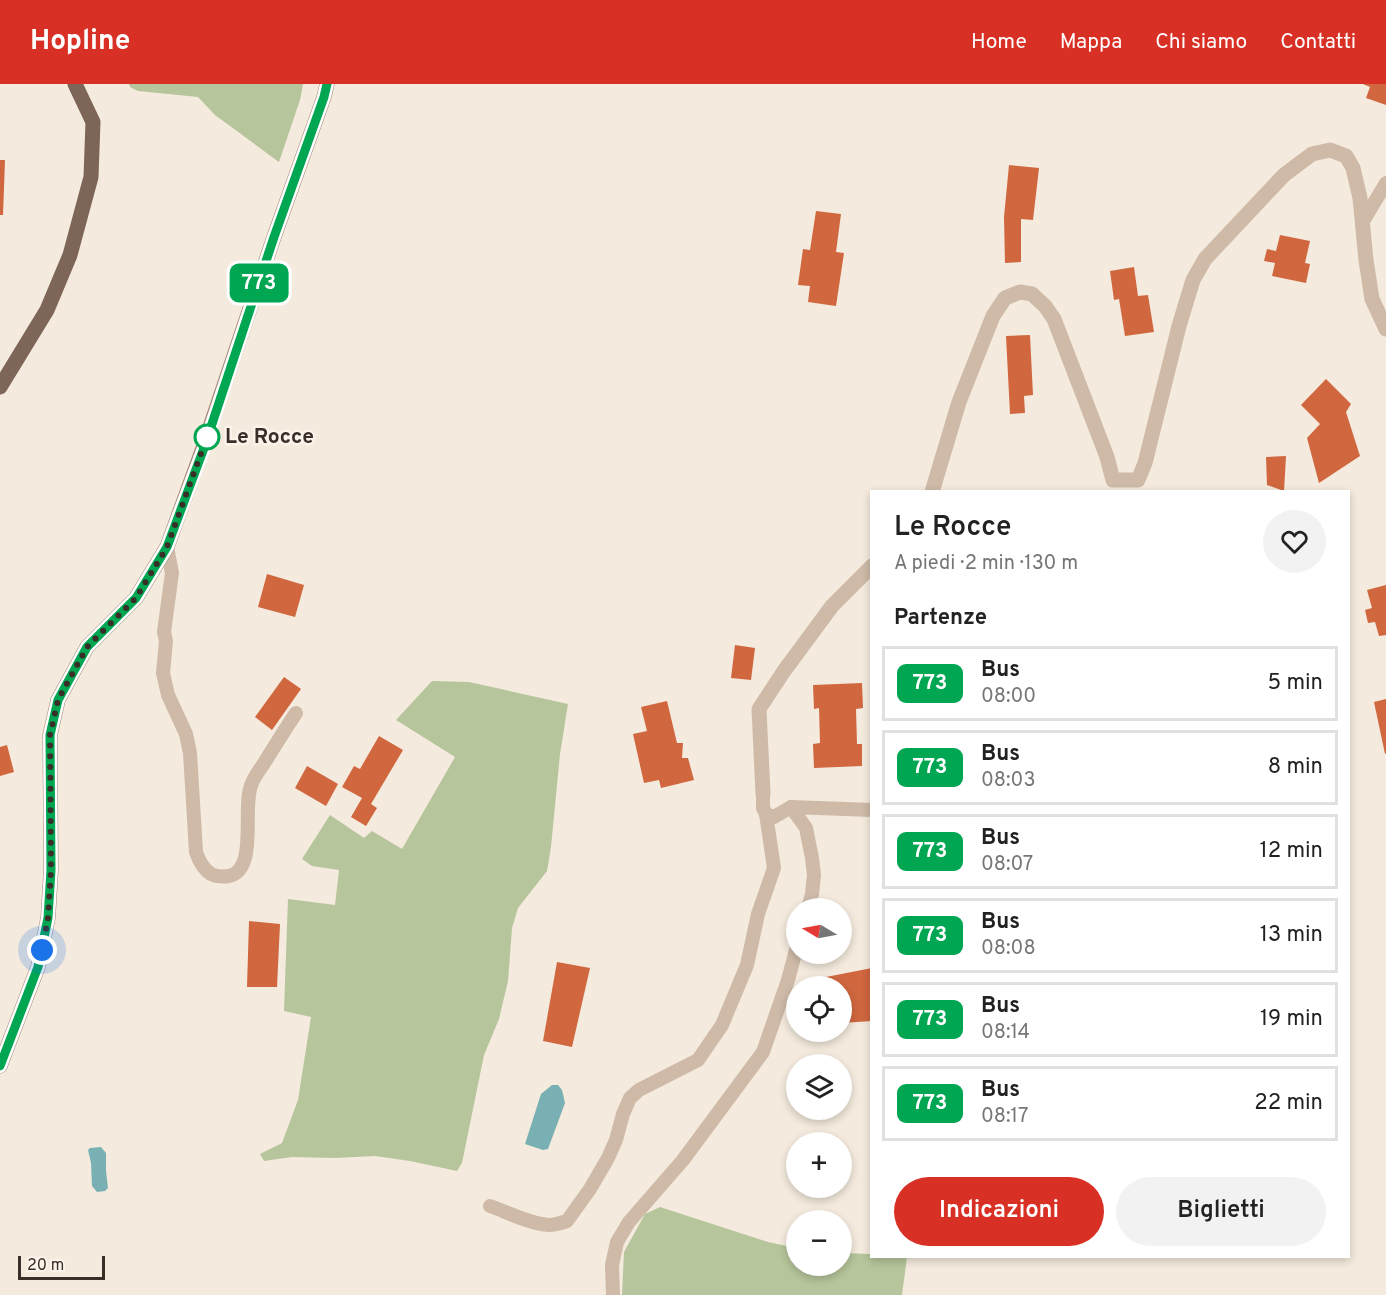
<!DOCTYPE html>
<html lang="it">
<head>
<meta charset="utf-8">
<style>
  :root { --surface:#fff; --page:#f2f2f2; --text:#222; --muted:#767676; --line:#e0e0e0; --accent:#d93025 }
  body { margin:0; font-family:Overpass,sans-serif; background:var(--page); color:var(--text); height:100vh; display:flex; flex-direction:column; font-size:22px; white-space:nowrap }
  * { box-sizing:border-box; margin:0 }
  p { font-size:20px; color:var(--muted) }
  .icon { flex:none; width:33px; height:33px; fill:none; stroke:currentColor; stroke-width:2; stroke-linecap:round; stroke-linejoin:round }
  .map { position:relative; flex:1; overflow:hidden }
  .sheet { position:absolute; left:870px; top:406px; width:480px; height:768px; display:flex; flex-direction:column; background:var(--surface); border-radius:0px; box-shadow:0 3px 9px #0003 }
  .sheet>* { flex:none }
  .badge { padding:0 12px; border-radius:9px; font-size:21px; line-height:39px }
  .needle { width:39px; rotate:280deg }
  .fabs { position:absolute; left:786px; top:814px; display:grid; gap:12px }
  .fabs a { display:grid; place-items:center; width:66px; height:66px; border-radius:50%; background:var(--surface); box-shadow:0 3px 9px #0003; font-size:30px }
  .scale { position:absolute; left:18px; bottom:15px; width:87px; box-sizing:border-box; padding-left:6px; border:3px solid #3a2e28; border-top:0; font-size:16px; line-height:21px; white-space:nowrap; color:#3a2e28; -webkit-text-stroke:4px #fbf4ea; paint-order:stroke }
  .you { position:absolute; width:30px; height:30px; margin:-15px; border:4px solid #fff; border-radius:50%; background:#1a73e8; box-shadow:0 0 0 9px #1a73e833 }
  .map>.badge { position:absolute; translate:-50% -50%; box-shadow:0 0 0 3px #fff }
  h2 { padding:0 24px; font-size:22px; line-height:54px }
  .round { display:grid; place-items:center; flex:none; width:63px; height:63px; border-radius:32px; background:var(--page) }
  .overview { display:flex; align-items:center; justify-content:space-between; height:102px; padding:0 24px }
  h1 { font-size:28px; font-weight:600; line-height:45px }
  .cta { display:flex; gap:12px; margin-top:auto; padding:12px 24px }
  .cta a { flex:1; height:69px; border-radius:36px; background:var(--accent); color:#fff; font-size:24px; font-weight:600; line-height:69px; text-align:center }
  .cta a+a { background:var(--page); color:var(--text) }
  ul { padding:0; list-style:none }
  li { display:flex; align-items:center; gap:18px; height:75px; margin:0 12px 9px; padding:0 12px; border:3px solid var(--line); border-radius:0px }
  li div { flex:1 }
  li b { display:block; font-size:22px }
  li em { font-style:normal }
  li .badge { min-width:66px; font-weight:700; text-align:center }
  header { display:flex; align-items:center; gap:36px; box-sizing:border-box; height:84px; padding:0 30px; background:var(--accent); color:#fff }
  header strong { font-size:28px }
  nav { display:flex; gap:33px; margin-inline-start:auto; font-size:21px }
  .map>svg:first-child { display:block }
  .green { fill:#b6c59b }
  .water { fill:#79b0b4 }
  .building { fill:#d0673f }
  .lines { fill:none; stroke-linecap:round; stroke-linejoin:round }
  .lane { stroke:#cebaa7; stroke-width:14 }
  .street { stroke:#cebaa7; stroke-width:15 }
  .secondary { stroke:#a28978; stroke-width:15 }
  .primary { stroke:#7d6658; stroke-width:15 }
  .line-casing { stroke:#fff; stroke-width:14 }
  .line { stroke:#00a651; stroke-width:9 }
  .walk { stroke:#3a2e28; stroke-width:6; stroke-dasharray:0 10.8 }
  .stop-dot { fill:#fff; stroke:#00a651; stroke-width:3 }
  .labels { text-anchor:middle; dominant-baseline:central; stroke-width:5; stroke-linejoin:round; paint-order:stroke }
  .stop-label { font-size:21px; font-weight:bold; fill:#3a2e28; stroke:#fbf4ea; text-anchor:start }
</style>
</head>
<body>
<header>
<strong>Hopline</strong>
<nav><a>Home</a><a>Mappa</a><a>Chi siamo</a><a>Contatti</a></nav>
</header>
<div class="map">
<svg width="1386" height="1211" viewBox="0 0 1386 1211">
  <rect width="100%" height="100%" fill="#f4eadd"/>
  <g class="green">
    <path d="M129 0H303L300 16 279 78 215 31 198 13 138 7 130 3Z"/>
    <path d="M432 597 469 598 568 620 560 670 551 763 547 787 518 824 512 844 508 897 499 935 484 971 462 1079 457 1087 410 1077 375 1072 335 1074 292 1073 264 1077 260 1070 282 1059 298 1016 311 933 284 927 288 815 335 821 339 786 312 782 302 775 330 731 364 754 372 747 402 765 455 673 396 636Z"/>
    <path d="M660 1123 768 1158 796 1164V1182H842V1169L871 1170 872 1173H907L902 1211H622L624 1168 645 1130Z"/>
  </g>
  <g class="water">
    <path d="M552 1001H558L562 1006 565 1019 548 1065 543 1066 525 1060 541 1010Z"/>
    <path d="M101 1063 106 1069V1087L108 1104 105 1107 97 1108 92 1102 91 1079 88 1066 90 1064Z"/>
  </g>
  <g class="building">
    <path d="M1363 0H1386V21L1366 14 1370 3Z"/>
    <path d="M0 76H5L3 131H0Z"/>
    <path d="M1009 81 1039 84 1033 136 1021 135V178L1005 179 1004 133Z"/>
    <path d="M816 127 841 130 836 168 844 169 836 222 808 218 810 202 798 201 803 165 810 166Z"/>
    <path d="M1280 151 1310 157 1305 179 1310 180 1306 199 1272 192 1275 179 1264 177 1267 165 1276 167Z"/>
    <path d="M1134 183 1138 212 1148 211 1154 248 1125 252 1119 215 1114 216 1110 187Z"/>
    <path d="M1030 251 1033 311 1024 312 1025 329 1010 330 1006 252Z"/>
    <path d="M1326 295 1351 320 1346 328 1360 372 1319 399 1307 354 1320 340 1301 321Z"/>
    <path d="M1286 372 1285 390 1284 407 1267 401 1266 373Z"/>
    <path d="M267 490 304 501 295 533 258 523Z"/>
    <path d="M1386 501V551L1379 552 1375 538 1368 539 1365 526 1372 524 1367 506Z"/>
    <path d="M735 561 755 564 751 596 731 594Z"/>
    <path d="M284 593 301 605 272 646 255 633Z"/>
    <path d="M862 599 863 624 856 625 857 660H862V682L814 684 813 660 820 659 819 624 814 625 813 601Z"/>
    <path d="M1386 615V669L1385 670 1374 618Z"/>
    <path d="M667 617 677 659H683L682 674H688L694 696 661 704 659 696 644 699 633 650 647 647 641 623Z"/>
    <path d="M379 652 403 666 371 720 377 724 366 742 351 733 362 714 342 703 354 682 360 685Z"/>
    <path d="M7 661 14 688 0 692V663Z"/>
    <path d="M307 682 338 700 326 722 295 704Z"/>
    <path d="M249 837 280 840 277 903H247Z"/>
    <path d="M557 878 590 884 572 963 543 957Z"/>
    <path d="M872 884V937L842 939V903H828L826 893Z"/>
  </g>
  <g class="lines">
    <g class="lane">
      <path d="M1362 139 1386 99"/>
      <path d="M167 463 172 489 164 548 166 557 163 589 168 611 186 650 190 669 196 768C199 777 203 785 211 790 217 793 223 793 229 792 259 786 241 721 252 699 255 691 262 683 266 676 276 660 286 644 296 629"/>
      <path d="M763 710V724L766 730 774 733 791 723 872 726"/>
      <path d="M791 723 806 744 812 774 814 791 812 810 808 825"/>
      <path d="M490 1122C507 1128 530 1140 549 1141 555 1141 561 1139 567 1137L590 1105 608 1074 616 1056 623 1030 630 1014 639 1006 698 976 722 941 747 881 758 830 774 784 766 730"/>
      <path d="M613 1211 612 1181 617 1158 629 1138 683 1076 763 968 788 896 796 866"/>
    </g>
    <g class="street">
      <path d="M932 408 959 318 993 232 1005 214 1020 208 1032 210 1045 222 1054 235 1107 373 1113 396H1138L1145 379 1179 242 1193 196 1205 175 1284 91 1312 70 1330 66 1346 72 1353 84 1360 114 1366 176 1372 215 1386 245"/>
      <path d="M763 710 759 625 784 587 832 522 872 482"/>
    </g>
    <path class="secondary" d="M0 982 38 883 48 834 51 786 50 651 58 616 87 563 136 514 167 463 203 364 274 153 324 13 327 0"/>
    <path class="primary" d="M0 303 47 226 70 171 91 93 93 38 75 0"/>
  </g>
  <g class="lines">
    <defs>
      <path id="line" d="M0 982 38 883 48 834 51 786 50 651 58 616 87 563 136 514 167 463 204 364 274 153 324 13 327 0"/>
    </defs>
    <use href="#line" class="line-casing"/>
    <use href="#line" class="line"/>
    <path class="walk" d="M42 866 48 834 51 786 50 651 58 616 87 563 136 514 167 463 207 353"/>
  </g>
  <circle class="stop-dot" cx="207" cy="353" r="12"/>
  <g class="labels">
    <g class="stop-label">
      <text x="225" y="353">Le Rocce</text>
    </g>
  </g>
</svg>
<div class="fabs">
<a><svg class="needle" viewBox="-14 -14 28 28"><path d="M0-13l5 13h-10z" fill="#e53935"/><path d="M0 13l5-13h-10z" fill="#767676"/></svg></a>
<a><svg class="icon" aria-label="locate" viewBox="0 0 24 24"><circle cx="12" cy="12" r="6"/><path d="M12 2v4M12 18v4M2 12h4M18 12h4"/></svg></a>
<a><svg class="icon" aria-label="layers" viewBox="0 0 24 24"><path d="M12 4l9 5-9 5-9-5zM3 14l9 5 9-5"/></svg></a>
<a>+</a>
<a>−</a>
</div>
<div class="scale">20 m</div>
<div class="you" style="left:42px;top:866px"></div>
<b class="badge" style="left:259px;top:199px;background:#00a651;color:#fff">773</b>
<section class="sheet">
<div class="overview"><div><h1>Le Rocce</h1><p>A piedi · 2 min · 130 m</p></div><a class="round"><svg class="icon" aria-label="heart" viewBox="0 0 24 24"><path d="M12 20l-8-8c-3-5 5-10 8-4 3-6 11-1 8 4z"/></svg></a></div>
<h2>Partenze</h2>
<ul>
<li><span class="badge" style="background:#00a651;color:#fff">773</span><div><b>Bus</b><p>08:00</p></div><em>5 min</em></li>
<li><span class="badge" style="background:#00a651;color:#fff">773</span><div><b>Bus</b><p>08:03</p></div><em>8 min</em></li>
<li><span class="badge" style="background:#00a651;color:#fff">773</span><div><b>Bus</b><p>08:07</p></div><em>12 min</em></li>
<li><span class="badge" style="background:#00a651;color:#fff">773</span><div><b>Bus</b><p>08:08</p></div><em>13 min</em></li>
<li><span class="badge" style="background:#00a651;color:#fff">773</span><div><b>Bus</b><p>08:14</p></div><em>19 min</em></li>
<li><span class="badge" style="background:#00a651;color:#fff">773</span><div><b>Bus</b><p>08:17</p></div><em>22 min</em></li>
</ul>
<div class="cta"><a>Indicazioni</a><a>Biglietti</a></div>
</section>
</div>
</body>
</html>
